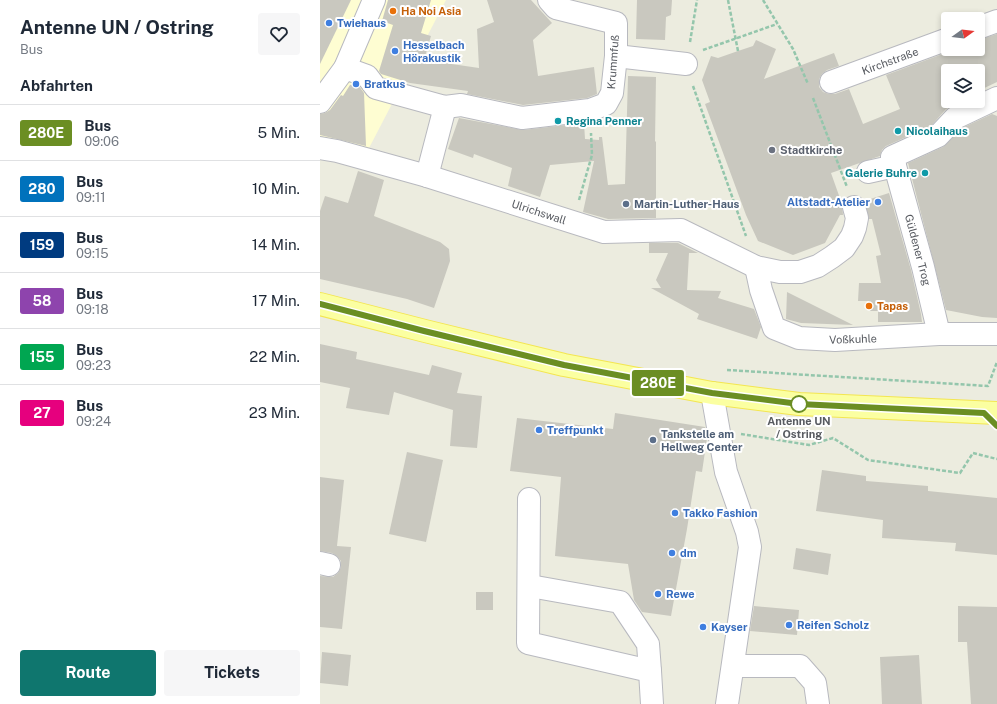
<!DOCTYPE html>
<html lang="de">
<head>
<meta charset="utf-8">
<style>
  :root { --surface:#fff; --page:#f6f6f7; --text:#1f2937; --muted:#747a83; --line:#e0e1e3; --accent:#0f766e }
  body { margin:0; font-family:"Public Sans",sans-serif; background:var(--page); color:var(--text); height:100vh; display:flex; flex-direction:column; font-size:15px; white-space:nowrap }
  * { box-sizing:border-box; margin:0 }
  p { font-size:13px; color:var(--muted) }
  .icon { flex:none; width:22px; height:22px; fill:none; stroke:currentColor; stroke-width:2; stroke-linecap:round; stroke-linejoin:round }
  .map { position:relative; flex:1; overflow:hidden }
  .drawer { display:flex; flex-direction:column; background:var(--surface); width:320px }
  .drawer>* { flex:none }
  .badge { padding:0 8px; border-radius:3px; font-size:14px; line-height:26px }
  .needle { width:26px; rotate:75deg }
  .tools { position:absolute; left:621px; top:12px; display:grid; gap:8px }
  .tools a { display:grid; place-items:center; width:44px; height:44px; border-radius:4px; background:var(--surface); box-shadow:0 2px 6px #0003; font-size:20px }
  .map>.badge { position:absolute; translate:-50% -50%; box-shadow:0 0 0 2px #fff }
  h2 { padding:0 20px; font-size:15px; line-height:36px }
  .round { display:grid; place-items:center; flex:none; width:42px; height:42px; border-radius:4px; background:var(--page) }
  .summary { display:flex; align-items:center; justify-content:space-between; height:68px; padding:0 20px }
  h1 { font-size:19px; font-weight:700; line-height:30px }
  .primary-button { display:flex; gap:8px; margin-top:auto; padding:8px 20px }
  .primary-button a { flex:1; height:46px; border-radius:4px; background:var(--accent); color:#fff; font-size:16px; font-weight:700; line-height:46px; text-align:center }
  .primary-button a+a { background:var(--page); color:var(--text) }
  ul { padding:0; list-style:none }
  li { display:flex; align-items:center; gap:12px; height:56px; padding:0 20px; border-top:1px solid var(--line) }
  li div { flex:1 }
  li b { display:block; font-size:15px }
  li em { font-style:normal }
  li .badge { min-width:44px; font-weight:700; text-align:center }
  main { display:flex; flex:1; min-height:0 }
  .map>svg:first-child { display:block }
  .commercial { fill:#fefdd2 }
  .building { fill:#c9c8bf }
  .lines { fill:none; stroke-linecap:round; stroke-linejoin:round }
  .minor-casing { stroke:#b8b9bf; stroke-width:24 }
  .major-casing { stroke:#f3e651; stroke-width:24 }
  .path { stroke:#94c6ac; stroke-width:2.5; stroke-dasharray:4 2; stroke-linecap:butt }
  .minor { stroke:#fff; stroke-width:22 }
  .major { stroke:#fbffa1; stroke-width:22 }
  .line-casing { stroke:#fff; stroke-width:9 }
  .line { stroke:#6b8e23; stroke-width:6 }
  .food-dot { fill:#e8710a; stroke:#fff; stroke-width:1.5 }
  .shop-dot { fill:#3f7fe0; stroke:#fff; stroke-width:1.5 }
  .culture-dot { fill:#0f9aa8; stroke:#fff; stroke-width:1.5 }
  .worship-dot { fill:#6b7280; stroke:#fff; stroke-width:1.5 }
  .service-dot { fill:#5c6f8a; stroke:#fff; stroke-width:1.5 }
  .stop-dot { fill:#fff; stroke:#6b8e23; stroke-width:2 }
  .labels { text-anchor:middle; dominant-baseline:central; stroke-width:4; stroke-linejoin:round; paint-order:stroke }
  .food-label { font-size:11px; font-weight:bold; fill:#c56008; stroke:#fff; text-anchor:start }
  .shop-label { font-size:11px; font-weight:bold; fill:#366cbe; stroke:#fff; text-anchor:start }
  .street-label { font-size:11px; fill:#585b61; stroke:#fff }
  .culture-label { font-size:11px; font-weight:bold; fill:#0d838f; stroke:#fff; text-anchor:start }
  .worship-label { font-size:11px; font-weight:bold; fill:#5b616d; stroke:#fff; text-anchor:start }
  .service-label { font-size:11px; font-weight:bold; fill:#4e5e75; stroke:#fff; text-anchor:start }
  .stop-label { font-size:11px; font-weight:bold; fill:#585b61; stroke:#fff }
</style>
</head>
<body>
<main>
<section class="drawer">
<div class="summary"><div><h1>Antenne UN / Ostring</h1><p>Bus</p></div><a class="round"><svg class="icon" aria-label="heart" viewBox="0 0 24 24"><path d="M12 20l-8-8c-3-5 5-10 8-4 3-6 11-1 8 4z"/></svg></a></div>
<h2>Abfahrten</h2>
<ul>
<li><span class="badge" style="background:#6b8e23;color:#fff">280E</span><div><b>Bus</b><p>09:06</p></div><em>5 Min.</em></li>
<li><span class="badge" style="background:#0072bc;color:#fff">280</span><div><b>Bus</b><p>09:11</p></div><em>10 Min.</em></li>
<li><span class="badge" style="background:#003b80;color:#fff">159</span><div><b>Bus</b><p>09:15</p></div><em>14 Min.</em></li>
<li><span class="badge" style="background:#8e44ad;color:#fff">58</span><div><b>Bus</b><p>09:18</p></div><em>17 Min.</em></li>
<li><span class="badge" style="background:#00a651;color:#fff">155</span><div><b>Bus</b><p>09:23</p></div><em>22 Min.</em></li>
<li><span class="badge" style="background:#e6007e;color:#fff">27</span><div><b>Bus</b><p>09:24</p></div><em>23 Min.</em></li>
</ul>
<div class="primary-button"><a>Route</a><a>Tickets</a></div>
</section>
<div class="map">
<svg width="677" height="704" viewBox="0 0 677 704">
  <rect width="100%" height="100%" fill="#ececdf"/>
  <path class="commercial" d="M0 0H126L48 150 0 141Z"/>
  <g class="building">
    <path d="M0 0H31L0 64Z"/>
    <path d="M68 0H111L101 33 111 36 104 60 159 68 157 29 174 22 167 0H211L232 23 213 40 218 76 274 67 277 94 267 98 203 105 147 94 148 91 90 83 61 74 59 71 73 25 62 21Z"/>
    <path d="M317 0H352L351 15 346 17 345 40 316 39Z"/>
    <path d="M677 34V82L658 91V71H628V101L640 102 626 109 611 126 566 146 562 150 560 156 511 173 522 204 523 215H520L505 243 473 255 438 241 426 215 385 104 390 102 382 80 391 56 398 58 418 51 433 46 436 40 456 49 444 79 514 53 519 66 507 70 502 74 499 79V87L503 92 509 94H515L529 89 543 124 580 109 566 75 636 49H658V40Z"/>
    <path d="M308 76 336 77 335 141 336 142V218L288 219 263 212 274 161 230 165 220 197 188 186 192 168 154 154 153 158 128 149 139 118 203 130 264 123 265 139 279 140V137H282L288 185 305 184Z"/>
    <path d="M34 84 39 86 44 93 46 146 0 135V114L5 113 10 110 21 95 23 96 30 85Z"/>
    <path d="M672 114 677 116V318L662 317 626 310 588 163 623 147 642 128Z"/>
    <path d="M38 171 64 180 54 216 120 242 129 249 130 261 114 308 87 299 0 279V211L5 196 28 203Z"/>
    <path d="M569 193 591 270 601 314 602 322H558V311H550L549 301H538L539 283H561L556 256 561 255 552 219H549L544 201Z"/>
    <path d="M329 243H358L378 253H369L367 290 401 291 398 298 434 309 441 327 437 339 377 319 379 314 331 288H341L336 280 348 253H329Z"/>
    <path d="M467 292 533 325 481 323 466 319Z"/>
    <path d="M0 344 37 352 36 359 109 375 112 365 142 373 137 393 162 396 157 448 130 446 133 410 74 392 69 415 26 408 30 388 0 382Z"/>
    <path d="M295 413 385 427 387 438 382 472 376 471 367 529 351 616 322 612 314 600 308 564 235 556 241 477 190 471 197 418 293 429Z"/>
    <path d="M87 452 123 460 106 542 69 534Z"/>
    <path d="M502 470 546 476V481L608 486V491L677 498V555L635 551 636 543 562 538 563 520 496 511Z"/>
    <path d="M0 477 24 480 17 546 31 547 22 629 0 627V576L13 577 18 573 21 567V561L17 556 12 553 0 551Z"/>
    <path d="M476 548 511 554 508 575 473 569Z"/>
    <rect x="156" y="592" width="17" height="18"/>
    <path d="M434 606 479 610 477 635 430 631Z"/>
    <path d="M638 606 677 607V704H651L647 642H638Z"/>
    <path d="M2 652 31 655 28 686 0 683Z"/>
    <path d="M599 655 602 704H562L560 657Z"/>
  </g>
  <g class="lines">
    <defs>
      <g id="minor">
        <path d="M658 28 677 21"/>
        <path d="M296 56 366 64"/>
        <path d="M25 68 47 76 56 88 125 107 141 105 202 118 270 110 286 104 292 93 296 56V23L236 8 229 0"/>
        <path d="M511 82 628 39"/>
        <path d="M0 102 25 68 54 0"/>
        <path d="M0 148 17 151 107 176 284 232 361 230 436 267 460 272H480L498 266 512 257 524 248 532 236 535 228 537 218 534 207"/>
        <path d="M575 166 603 267 619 334"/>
        <path d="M548 172 575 166 572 157 618 136 635 118 677 98"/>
        <path d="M107 176 125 107"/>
        <path d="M436 267 441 290 454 328 479 338 515 340 619 334H677"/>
        <path d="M392 393 406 472 427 532 430 547 407 704"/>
        <path d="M209 499 208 643 330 671 332 704"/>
        <path d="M0 563 9 565"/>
        <path d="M210 586 300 602 328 644 330 671"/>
        <path d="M413 666H480L495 683 498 704"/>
      </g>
      <path id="major" d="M0 304 105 331 244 365 392 393 479 404 677 413"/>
    </defs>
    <use href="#minor" class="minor-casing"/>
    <use href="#major" class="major-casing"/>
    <g class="path">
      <path d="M408 0 418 51"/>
      <path d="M443 0 473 49 488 84"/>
      <path d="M370 42 377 0"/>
      <path d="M383 50 457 24"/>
      <path d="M373 86 426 236"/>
      <path d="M493 98 527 187"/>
      <path d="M259 200 272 155 271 133"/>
      <path d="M407 370 668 386 677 362"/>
      <path d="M421 434 489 445 513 438 548 460 640 473 653 453 677 459"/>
    </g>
    <use href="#minor" class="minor"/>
    <use href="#major" class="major"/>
  </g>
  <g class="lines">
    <defs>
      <path id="line" d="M0 304 104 331 244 365 392 393 479 404 664 413 677 426"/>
    </defs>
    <use href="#line" class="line-casing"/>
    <use href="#line" class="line"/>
  </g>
  <g class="food-dot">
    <circle cx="73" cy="11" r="4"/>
    <circle cx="549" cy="306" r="4"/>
  </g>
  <g class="shop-dot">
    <circle cx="9" cy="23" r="4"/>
    <circle cx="75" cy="51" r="4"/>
    <circle cx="36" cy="84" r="4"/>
    <circle cx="558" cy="202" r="4"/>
    <circle cx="219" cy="430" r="4"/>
    <circle cx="355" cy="513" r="4"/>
    <circle cx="352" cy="553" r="4"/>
    <circle cx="338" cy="594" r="4"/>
    <circle cx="469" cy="625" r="4"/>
    <circle cx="383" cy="627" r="4"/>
  </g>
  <g class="culture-dot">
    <circle cx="238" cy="121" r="4"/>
    <circle cx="578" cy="131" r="4"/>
    <circle cx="605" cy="173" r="4"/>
  </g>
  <circle class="worship-dot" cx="452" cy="150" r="4"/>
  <g class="service-dot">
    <circle cx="306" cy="204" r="4"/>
    <circle cx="333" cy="440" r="4"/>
  </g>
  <circle class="stop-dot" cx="479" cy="404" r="8"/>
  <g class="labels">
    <g class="food-label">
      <text x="81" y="11">Ha Noi Asia</text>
      <text x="557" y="306">Tapas</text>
    </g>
    <g class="shop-label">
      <text x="17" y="23">Twiehaus</text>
      <text x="83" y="45">Hesselbach<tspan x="83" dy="13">Hörakustik</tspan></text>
      <text x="44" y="84">Bratkus</text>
      <text x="550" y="202" text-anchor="end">Altstadt-Atelier</text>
      <text x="227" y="430">Treffpunkt</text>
      <text x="363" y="513">Takko Fashion</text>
      <text x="360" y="553">dm</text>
      <text x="346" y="594">Rewe</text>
      <text x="477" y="625">Reifen Scholz</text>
      <text x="391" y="627">Kayser</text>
    </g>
    <g class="street-label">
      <text transform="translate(570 61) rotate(-20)">Kirchstraße</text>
      <text transform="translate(293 62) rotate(-86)">Krummfuß</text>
      <text transform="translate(219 212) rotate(18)">Ulrichswall</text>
      <text transform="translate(598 250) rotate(75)">Güldener Trog</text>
      <text transform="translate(533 339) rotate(-2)">Voßkuhle</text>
    </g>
    <g class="culture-label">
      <text x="246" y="121">Regina Penner</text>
      <text x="586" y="131">Nicolaihaus</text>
      <text x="597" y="173" text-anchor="end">Galerie Buhre</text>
    </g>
    <g class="worship-label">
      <text x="460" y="150">Stadtkirche</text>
    </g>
    <g class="service-label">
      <text x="314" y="204">Martin-Luther-Haus</text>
      <text x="341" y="434">Tankstelle am<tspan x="341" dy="13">Hellweg Center</tspan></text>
    </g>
    <g class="stop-label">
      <text x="479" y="421">Antenne UN<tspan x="479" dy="13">/ Ostring</tspan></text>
    </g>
  </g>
</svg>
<div class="tools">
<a><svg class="needle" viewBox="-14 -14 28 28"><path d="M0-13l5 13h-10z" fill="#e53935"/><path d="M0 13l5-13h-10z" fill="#747a83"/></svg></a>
<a><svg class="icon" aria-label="layers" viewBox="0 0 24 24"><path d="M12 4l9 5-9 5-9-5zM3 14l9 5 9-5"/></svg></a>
</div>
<b class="badge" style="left:338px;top:383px;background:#6b8e23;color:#fff">280E</b>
</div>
</main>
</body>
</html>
